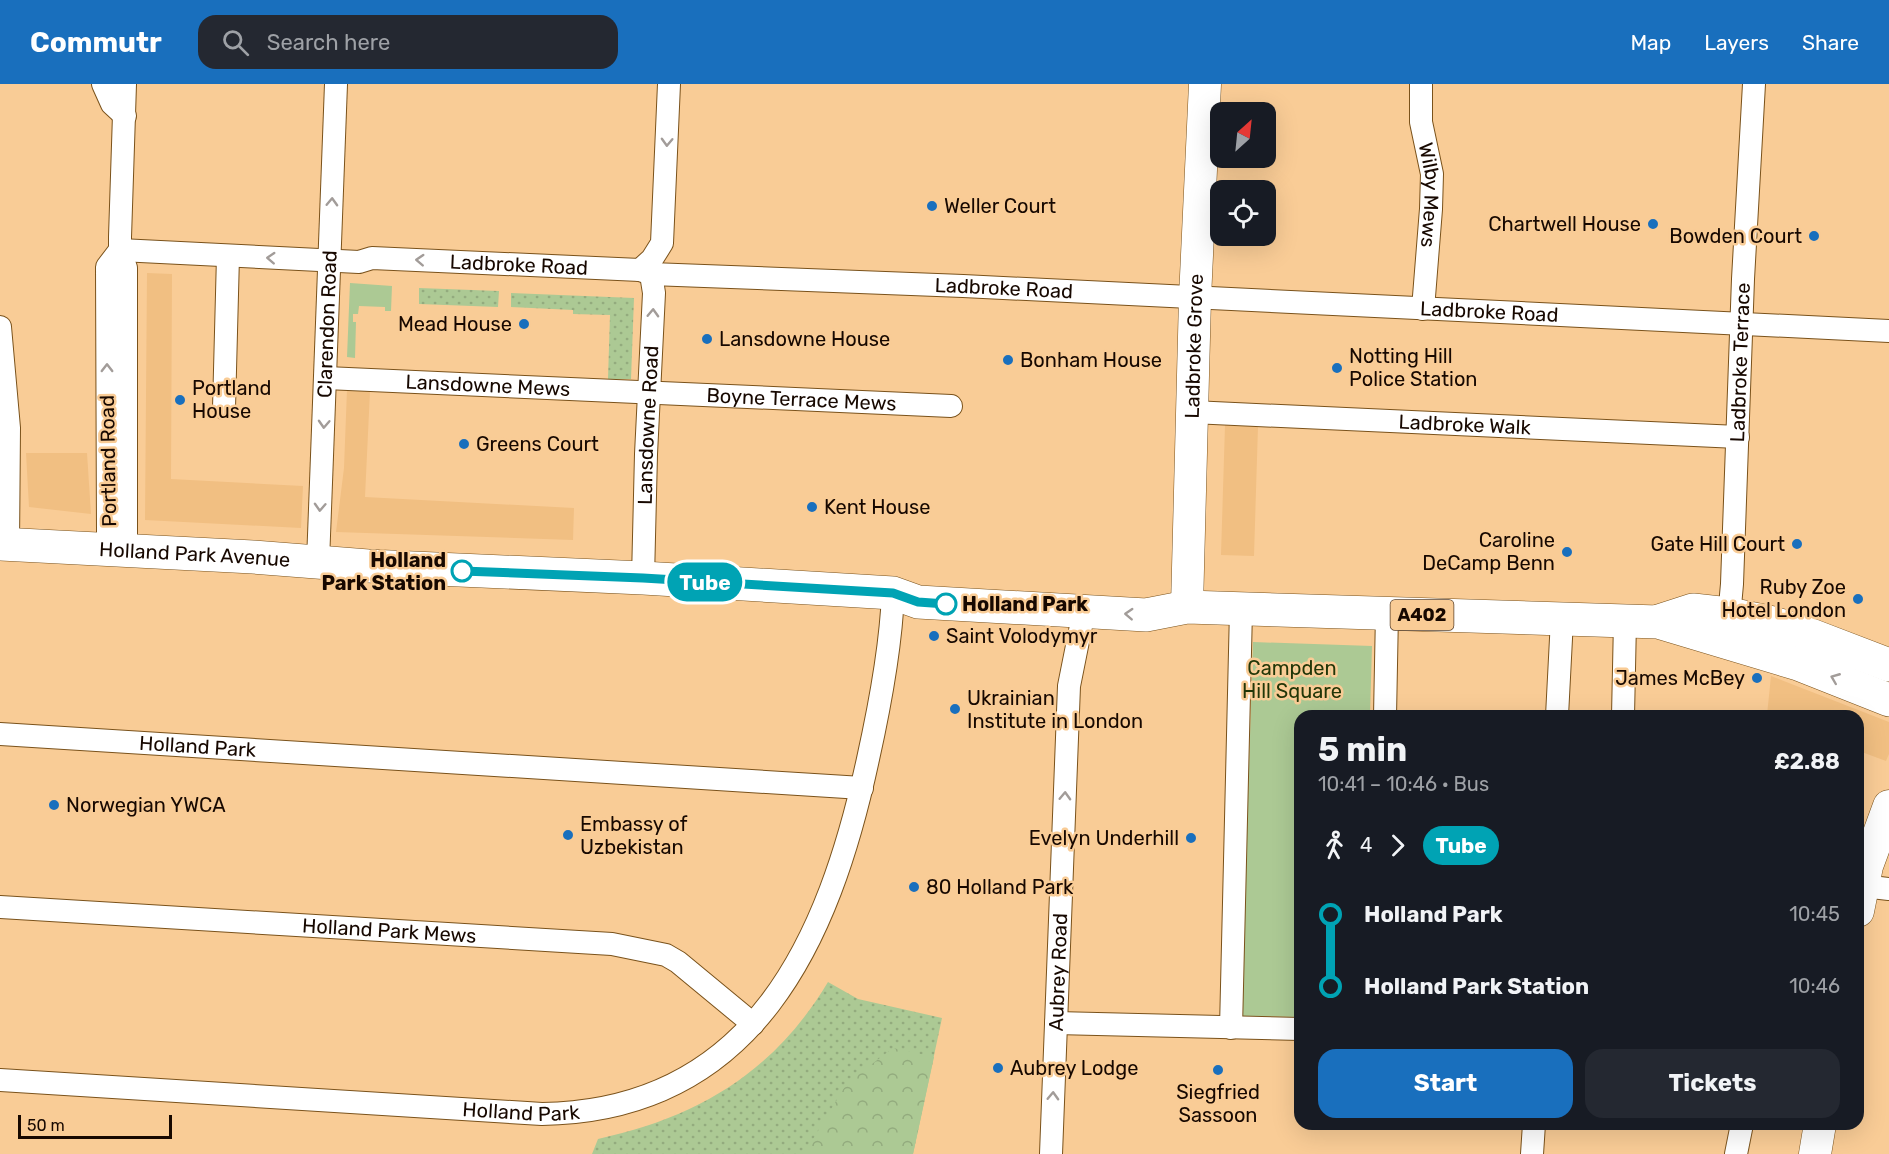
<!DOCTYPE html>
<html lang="en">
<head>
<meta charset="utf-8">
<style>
  :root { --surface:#171b24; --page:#242831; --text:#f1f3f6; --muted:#9ea1a6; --accent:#196fbd }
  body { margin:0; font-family:Rubik,sans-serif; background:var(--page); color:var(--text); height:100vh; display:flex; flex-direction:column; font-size:22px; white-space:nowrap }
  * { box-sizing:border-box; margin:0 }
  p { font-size:20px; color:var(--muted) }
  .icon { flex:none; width:33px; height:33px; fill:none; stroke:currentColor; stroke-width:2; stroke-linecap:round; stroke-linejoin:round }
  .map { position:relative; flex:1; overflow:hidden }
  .drawer { position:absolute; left:1294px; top:626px; width:570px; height:420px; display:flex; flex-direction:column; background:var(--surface); border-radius:18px; box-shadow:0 6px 24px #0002 }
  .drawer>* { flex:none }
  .badge { padding:0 12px; border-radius:20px; font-size:21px; line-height:39px }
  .needle { width:39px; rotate:27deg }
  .buttons { position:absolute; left:1210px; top:18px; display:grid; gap:12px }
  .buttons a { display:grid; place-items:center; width:66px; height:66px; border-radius:12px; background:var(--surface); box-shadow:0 6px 24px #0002; font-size:30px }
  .scale { position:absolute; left:18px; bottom:15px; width:154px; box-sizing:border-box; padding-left:6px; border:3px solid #170800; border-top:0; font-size:16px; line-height:21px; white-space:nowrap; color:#170800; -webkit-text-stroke:4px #f9cc96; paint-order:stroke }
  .map>.badge { position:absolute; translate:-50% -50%; box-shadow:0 0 0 3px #fff }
  .legs { display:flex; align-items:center; gap:9px; height:66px; padding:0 24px; font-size:20px }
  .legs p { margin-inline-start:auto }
  .head { display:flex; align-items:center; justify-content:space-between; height:102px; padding:0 24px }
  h1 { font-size:33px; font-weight:700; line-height:45px }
  .action { display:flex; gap:12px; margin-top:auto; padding:12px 24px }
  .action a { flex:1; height:69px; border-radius:18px; background:var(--accent); color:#fff; font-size:24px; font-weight:700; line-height:69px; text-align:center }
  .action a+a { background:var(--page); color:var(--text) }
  ul { padding:0 24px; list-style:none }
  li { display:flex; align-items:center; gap:21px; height:72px; font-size:22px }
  li i { display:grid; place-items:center; width:9px; height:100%; margin:0 8px; background:currentColor }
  li i::after { content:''; width:15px; height:15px; margin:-8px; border:4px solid; border-radius:50%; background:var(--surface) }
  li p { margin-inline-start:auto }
  li:first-child i { background:linear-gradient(#0000 50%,currentColor 0) }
  li:last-child i { background:linear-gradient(currentColor 50%,#0000 0) }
  header { display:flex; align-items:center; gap:36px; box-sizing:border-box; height:84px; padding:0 30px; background:var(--accent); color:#fff }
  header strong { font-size:28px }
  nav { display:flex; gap:33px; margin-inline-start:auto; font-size:21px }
  .search { width:420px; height:54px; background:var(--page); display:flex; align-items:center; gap:15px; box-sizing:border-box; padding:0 21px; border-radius:18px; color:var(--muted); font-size:22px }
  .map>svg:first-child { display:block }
  .built { fill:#f1bf82 }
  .grass { fill:url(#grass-dots) }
  .forest { fill:url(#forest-crowns) }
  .garden { fill:#acc994 }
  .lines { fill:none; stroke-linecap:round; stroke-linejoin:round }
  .street-casing { stroke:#7a521b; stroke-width:24 }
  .secondary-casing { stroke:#7a521b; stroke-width:33 }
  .primary-casing { stroke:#7a521b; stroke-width:34 }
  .street { stroke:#fff; stroke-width:22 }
  .secondary { stroke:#fff; stroke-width:32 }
  .primary { stroke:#fff; stroke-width:33 }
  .oneway { stroke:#a29c99 }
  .line-1-casing { stroke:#fff; stroke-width:14 }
  .line-1 { stroke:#00a3b4; stroke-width:9 }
  .poi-dot { fill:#196fbd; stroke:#f9cc96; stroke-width:2 }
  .stop-1-dot { fill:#fff; stroke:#00a3b4; stroke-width:3 }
  .labels { text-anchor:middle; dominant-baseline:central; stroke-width:5; stroke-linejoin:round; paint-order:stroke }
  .shield { fill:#f9cc96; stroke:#5b432d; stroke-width:1.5 }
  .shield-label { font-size:18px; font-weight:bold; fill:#170800 }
  .street-label { font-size:20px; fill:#170800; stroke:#f9cc96 }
  .poi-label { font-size:20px; fill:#170800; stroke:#f9cc96; text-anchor:start }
  .stop-label { font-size:20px; font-weight:bold; fill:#170800; stroke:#f9cc96; text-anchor:end }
  .park-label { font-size:20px; fill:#213608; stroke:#f9cc96 }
</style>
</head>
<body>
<header>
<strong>Commutr</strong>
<div class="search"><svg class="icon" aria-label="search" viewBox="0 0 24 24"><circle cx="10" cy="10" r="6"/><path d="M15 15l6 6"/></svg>Search here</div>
<nav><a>Map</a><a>Layers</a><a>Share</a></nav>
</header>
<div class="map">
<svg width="1889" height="1070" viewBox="0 0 1889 1070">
  <defs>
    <pattern id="grass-dots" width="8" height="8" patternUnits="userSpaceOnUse" patternTransform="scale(1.5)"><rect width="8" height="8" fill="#acc994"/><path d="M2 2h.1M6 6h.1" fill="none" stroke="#93ab7e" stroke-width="1.8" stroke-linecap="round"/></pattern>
    <pattern id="forest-crowns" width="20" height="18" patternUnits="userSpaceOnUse" patternTransform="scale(1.5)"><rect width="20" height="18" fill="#acc994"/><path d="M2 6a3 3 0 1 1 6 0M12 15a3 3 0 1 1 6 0" fill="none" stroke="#93ab7e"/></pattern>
  </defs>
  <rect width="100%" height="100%" fill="#f9cc96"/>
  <g class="built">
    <path d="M147 189 172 190 171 395 303 402 301 444 145 436Z"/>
    <path d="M347 306 370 307 365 413 574 424 573 456 336 448 344 384Z"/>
    <path d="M1225 341 1258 342 1254 472 1221 471Z"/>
    <path d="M26 369H87L91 430 29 423Z"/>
    <path d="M1771 592 1889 638V670L1886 677 1859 667 1858 632 1767 631Z"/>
  </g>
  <g class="grass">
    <path d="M419 204 499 207 498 223 419 220Z"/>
    <path d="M511 209 634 214 631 295H608L610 231 573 230V226L511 223Z"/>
    <path d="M828 898 858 915 942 934 913 1070H592L598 1055C699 1033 774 988 828 898Z"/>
  </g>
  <path class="forest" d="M893 964 934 973 913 1070H804L847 999Z"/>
  <g class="garden">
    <path d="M350 199 392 202 391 227H385V223L359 222 358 230H353V238H356L355 274 347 273Z"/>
    <path d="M1253 558 1372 562 1370 631 1300 632V933L1241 932Z"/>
  </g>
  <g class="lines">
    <defs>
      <g id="street">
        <path d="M103 0 112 20 125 32"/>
        <path id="s1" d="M1421 0V38L1432 90 1431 125 1423 225"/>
        <path id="s2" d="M120 166 359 178 372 174 640 186 651 190 963 202 1889 247"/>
        <path d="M640 186 652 175 662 159 669 0"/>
        <path d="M0 243 9 344 8 460"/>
        <path id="s3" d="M326 294 951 322"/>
        <path d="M224 324 228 172"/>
        <path id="s4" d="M1192 328 1738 353"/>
        <path d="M117 466 126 451V184L120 166V153L125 0"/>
        <path d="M117 466 108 449 107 183 120 166"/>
        <path id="s5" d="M318 478 336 0"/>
        <path id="s6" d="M643 494 646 370 654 209 651 190"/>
        <path id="s7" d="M1728 544 1732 500 1743 195 1754 0"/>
        <path d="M1385 632 1387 529"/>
        <path d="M1557 632 1562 535"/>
        <path d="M1623 632 1625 537"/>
        <path id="s8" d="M0 650 862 704"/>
        <path d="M1863 802 1889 805"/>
        <path id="s9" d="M0 823 612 860 666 871 678 878 753 940"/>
        <path d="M1056 939 1300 945"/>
        <path d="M1231 944 1241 526"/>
        <path id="s10" d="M0 996 542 1030C754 1027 829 856 868 675 880 621 891 564 893 509"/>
        <path id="s11" d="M1051 1070 1069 602 1084 527"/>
        <path d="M1532 1070 1534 1040"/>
        <path d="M1736 1070 1742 1040"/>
      </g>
      <g id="secondary">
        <path id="s12" d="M1187 523 1195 214 1205 0"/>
        <path d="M1858 827 1867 782 1889 722"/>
        <path d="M1815 1070 1820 1040"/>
      </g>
      <g id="primary">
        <path id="s13" d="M0 460 253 473 368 482 643 494 893 509 918 518 1146 531 1187 523 1658 538 1798 580 1889 616"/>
        <path d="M1659 537 1693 526 1729 530 1773 539 1803 548 1889 581"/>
      </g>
    </defs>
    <use href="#street" class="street-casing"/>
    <use href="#secondary" class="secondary-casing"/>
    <use href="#primary" class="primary-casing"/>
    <use href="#street" class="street"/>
    <use href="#secondary" class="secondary"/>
    <use href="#primary" class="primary"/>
  </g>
  <defs><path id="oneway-chevron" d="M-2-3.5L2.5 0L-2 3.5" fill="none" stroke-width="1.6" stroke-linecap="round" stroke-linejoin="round" transform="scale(1.5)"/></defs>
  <g class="oneway">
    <use href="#oneway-chevron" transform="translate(667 58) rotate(92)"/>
    <use href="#oneway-chevron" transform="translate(332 118) rotate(-88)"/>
    <use href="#oneway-chevron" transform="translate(271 174) rotate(-177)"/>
    <use href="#oneway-chevron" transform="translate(420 176) rotate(-177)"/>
    <use href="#oneway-chevron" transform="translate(653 229) rotate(-88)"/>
    <use href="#oneway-chevron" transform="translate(107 284) rotate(-90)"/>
    <use href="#oneway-chevron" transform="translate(324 340) rotate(93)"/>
    <use href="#oneway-chevron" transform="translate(320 423) rotate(93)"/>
    <use href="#oneway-chevron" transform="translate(1129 530) rotate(-177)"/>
    <use href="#oneway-chevron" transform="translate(1835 594) rotate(-158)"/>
    <use href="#oneway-chevron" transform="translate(1065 712) rotate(-88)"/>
    <use href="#oneway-chevron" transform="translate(1053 1012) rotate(-88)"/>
  </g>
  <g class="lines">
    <defs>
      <path id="line-1" d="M462 487 643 494 893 509 918 518 946 520"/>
    </defs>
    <use href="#line-1" class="line-1-casing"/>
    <use href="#line-1" class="line-1"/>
  </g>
  <g class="poi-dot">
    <circle cx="932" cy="122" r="6"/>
    <circle cx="1653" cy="140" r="6"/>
    <circle cx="1814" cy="152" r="6"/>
    <circle cx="524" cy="240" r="6"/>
    <circle cx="707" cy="255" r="6"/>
    <circle cx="1008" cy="276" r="6"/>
    <circle cx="1337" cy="284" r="6"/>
    <circle cx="180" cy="316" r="6"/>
    <circle cx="464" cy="360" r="6"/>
    <circle cx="812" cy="423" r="6"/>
    <circle cx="1797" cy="460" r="6"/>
    <circle cx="1567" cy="468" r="6"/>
    <circle cx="1858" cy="515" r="6"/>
    <circle cx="934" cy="552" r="6"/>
    <circle cx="1757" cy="594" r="6"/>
    <circle cx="955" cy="625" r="6"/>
    <circle cx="54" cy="721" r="6"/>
    <circle cx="568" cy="751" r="6"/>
    <circle cx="1191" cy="754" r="6"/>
    <circle cx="914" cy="803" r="6"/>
    <circle cx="998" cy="984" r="6"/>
    <circle cx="1218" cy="986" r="6"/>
  </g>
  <g class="stop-1-dot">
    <circle cx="462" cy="487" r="10"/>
    <circle cx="946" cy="520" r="10"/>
  </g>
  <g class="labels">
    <rect class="shield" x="1390.5" y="516" width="63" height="30" rx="4.5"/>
    <g class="shield-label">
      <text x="1422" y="531">A402</text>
    </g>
    <g class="street-label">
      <text stroke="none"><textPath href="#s1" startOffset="112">Wilby Mews</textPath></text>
      <text stroke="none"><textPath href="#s2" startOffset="400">Ladbroke Road</textPath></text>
      <text stroke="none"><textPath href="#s2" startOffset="886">Ladbroke Road</textPath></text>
      <text stroke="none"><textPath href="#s2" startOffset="1372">Ladbroke Road</textPath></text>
      <text stroke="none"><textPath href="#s5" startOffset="238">Clarendon Road</textPath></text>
      <text stroke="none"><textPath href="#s12" startOffset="261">Ladbroke Grove</textPath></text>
      <text stroke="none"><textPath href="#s7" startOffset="266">Ladbroke Terrace</textPath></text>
      <text stroke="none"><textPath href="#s3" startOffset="162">Lansdowne Mews</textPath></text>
      <text stroke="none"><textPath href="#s3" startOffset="476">Boyne Terrace Mews</textPath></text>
      <text stroke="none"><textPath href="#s4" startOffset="273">Ladbroke Walk</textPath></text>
      <text stroke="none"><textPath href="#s6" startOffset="153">Lansdowne Road</textPath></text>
      <text transform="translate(108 377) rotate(-91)">Portland Road</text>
      <text stroke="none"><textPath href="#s13" startOffset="195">Holland Park Avenue</textPath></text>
      <text stroke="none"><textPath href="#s8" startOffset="198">Holland Park</textPath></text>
      <text stroke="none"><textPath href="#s9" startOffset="390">Holland Park Mews</textPath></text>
      <text stroke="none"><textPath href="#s11" startOffset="182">Aubrey Road</textPath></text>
      <text stroke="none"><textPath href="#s10" startOffset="522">Holland Park</textPath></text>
    </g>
    <g class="poi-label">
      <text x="944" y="122">Weller Court</text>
      <text x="1641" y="140" text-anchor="end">Chartwell House</text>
      <text x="1802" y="152" text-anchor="end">Bowden Court</text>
      <text x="512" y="240" text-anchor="end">Mead House</text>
      <text x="719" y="255">Lansdowne House</text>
      <text x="1349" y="272">Notting Hill<tspan x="1349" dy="23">Police Station</tspan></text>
      <text x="1020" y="276">Bonham House</text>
      <text x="192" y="304">Portland<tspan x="192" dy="23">House</tspan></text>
      <text x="476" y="360">Greens Court</text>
      <text x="824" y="423">Kent House</text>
      <text x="1555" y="456" text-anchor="end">Caroline<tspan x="1555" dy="23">DeCamp Benn</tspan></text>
      <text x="1785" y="460" text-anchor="end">Gate Hill Court</text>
      <text x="1846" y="503" text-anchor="end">Ruby Zoe<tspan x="1846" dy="23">Hotel London</tspan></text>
      <text x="946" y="552">Saint Volodymyr</text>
      <text x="1745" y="594" text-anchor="end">James McBey</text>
      <text x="967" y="614">Ukrainian<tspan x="967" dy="23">Institute in London</tspan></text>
      <text x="66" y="721">Norwegian YWCA</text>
      <text x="580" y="740">Embassy of<tspan x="580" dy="23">Uzbekistan</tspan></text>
      <text x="1179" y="754" text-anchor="end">Evelyn Underhill</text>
      <text x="926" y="803">80 Holland Park</text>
      <text x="1010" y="984">Aubrey Lodge</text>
      <text x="1218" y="1008" text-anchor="middle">Siegfried<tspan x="1218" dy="23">Sassoon</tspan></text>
    </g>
    <g class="stop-label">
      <text x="446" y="476">Holland<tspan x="446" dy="23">Park Station</tspan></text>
      <text x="962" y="520" text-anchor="start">Holland Park</text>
    </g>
    <g class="park-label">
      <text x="1292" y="584">Campden<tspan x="1292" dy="23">Hill Square</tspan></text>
    </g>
  </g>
</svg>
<div class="buttons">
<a><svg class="needle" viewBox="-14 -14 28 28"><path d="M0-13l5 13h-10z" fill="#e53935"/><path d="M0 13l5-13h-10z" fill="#9ea1a6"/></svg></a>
<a><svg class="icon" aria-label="locate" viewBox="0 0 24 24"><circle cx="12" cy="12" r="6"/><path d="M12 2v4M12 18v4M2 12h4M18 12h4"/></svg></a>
</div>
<div class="scale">50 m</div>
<b class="badge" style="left:705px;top:498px;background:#00a3b4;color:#fff">Tube</b>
<section class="drawer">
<div class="head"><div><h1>5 min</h1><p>10:41 – 10:46 · Bus</p></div><b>£2.88</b></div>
<div class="legs"><svg class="icon" aria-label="walk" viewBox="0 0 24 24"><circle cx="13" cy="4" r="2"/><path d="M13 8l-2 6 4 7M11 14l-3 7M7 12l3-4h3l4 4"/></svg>4<svg class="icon" aria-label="forward" viewBox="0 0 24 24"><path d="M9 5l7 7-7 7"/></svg><b class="badge" style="background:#00a3b4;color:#fff">Tube</b></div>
<ul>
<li><i style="color:#00a3b4"></i><b>Holland Park</b><p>10:45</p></li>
<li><i style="color:#00a3b4"></i><b>Holland Park Station</b><p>10:46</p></li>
</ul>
<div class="action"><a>Start</a><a>Tickets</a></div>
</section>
</div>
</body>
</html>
